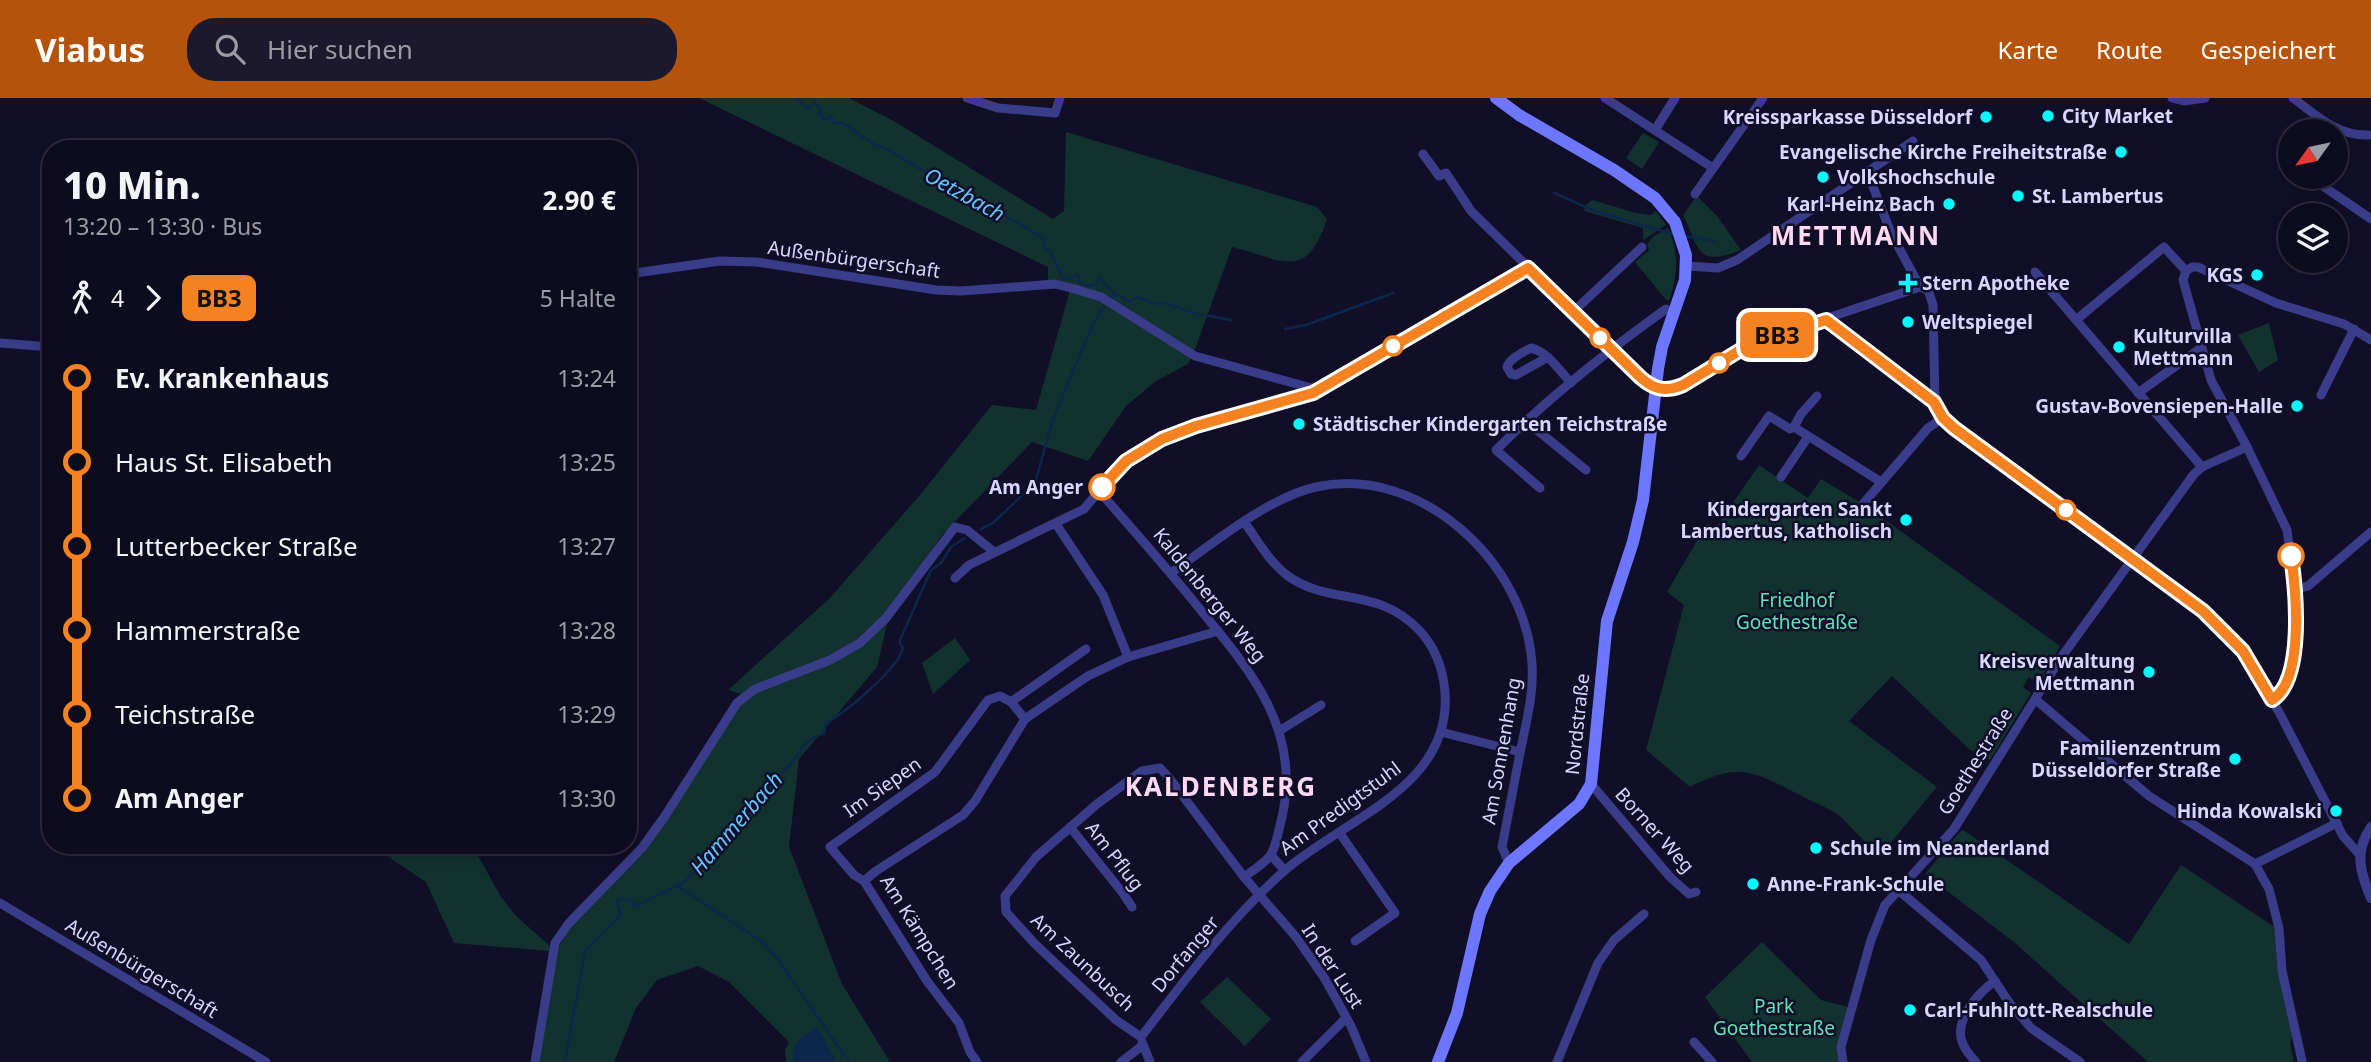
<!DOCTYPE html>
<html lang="de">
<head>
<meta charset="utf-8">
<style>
  :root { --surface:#0d0b1e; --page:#1b192b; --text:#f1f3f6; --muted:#9a9ba4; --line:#2d2b3c; --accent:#b45309 }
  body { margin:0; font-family:"Noto Sans",sans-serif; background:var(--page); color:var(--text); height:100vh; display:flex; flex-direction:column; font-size:26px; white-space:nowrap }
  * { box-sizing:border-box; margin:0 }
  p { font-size:23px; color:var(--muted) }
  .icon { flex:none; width:38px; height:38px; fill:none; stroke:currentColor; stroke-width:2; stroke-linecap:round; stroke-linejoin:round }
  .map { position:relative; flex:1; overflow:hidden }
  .drawer { position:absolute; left:42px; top:42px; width:595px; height:714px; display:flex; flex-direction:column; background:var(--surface); border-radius:28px; box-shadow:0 4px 18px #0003,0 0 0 2px var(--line) }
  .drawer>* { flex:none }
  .badge { padding:0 14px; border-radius:10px; font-size:24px; line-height:46px }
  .needle { width:46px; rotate:237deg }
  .tools { position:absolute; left:2278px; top:21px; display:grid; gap:14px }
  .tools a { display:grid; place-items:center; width:70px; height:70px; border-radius:50%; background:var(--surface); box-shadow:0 4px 18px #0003,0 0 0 2px var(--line); font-size:35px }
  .map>.badge { position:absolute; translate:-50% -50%; box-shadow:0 0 0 4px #fff }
  .legs { display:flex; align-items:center; gap:10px; height:77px; padding:0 21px; font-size:23px }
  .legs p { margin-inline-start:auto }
  .overview { display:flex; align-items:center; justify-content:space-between; height:119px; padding:0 21px }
  h1 { font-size:38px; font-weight:800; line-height:52px }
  ul { padding:0 21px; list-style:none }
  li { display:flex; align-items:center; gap:24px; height:84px; font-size:26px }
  li i { display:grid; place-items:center; width:10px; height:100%; margin:0 9px; background:currentColor }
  li i::after { content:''; width:18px; height:18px; margin:-9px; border:5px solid; border-radius:50%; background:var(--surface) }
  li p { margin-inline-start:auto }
  li:first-child i { background:linear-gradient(#0000 50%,currentColor 0) }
  li:last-child i { background:linear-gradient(currentColor 50%,#0000 0) }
  header { display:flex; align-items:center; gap:42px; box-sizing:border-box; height:98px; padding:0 35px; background:var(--accent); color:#fff }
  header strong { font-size:33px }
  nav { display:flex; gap:38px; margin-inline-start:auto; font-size:24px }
  .search { width:490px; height:63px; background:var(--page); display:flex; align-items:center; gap:18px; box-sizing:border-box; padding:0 24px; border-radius:28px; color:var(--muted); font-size:26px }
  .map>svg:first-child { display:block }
  .green { fill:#12322f }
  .water { fill:#0b284c }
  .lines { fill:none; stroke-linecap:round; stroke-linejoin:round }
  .stream { stroke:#0b284c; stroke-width:2.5 }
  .minor { stroke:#393c89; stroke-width:9 }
  .tertiary { stroke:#393c89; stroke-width:10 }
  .secondary { stroke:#6d76ff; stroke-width:12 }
  .line-1-casing { stroke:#fff; stroke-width:16 }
  .line-1 { stroke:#f58220; stroke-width:10 }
  .poi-dot { fill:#02fbff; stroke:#110f28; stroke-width:2.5 }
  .stop-1-dot { fill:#fff; stroke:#f58220; stroke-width:3.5 }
  .labels { text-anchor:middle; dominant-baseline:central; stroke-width:5; stroke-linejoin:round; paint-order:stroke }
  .poi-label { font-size:19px; font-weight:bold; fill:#d7d6ff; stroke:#110f28; text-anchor:start }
  .street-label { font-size:19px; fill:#d7d6ff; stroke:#110f28 }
  .stop-label { font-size:19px; font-weight:bold; fill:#d7d6ff; stroke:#110f28; text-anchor:end }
  .park-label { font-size:19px; fill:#5ee4b7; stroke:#110f28 }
  .water-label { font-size:21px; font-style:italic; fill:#64c5ff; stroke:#110f28 }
  .district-label { font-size:26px; font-weight:bold; letter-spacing:2px; fill:#ffd8f4; stroke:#110f28 }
</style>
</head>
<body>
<header>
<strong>Viabus</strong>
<div class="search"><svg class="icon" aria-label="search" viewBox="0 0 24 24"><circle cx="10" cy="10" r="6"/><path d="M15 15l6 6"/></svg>Hier suchen</div>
<nav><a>Karte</a><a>Route</a><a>Gespeichert</a></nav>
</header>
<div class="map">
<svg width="2371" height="964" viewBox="0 0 2371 964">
  <rect width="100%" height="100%" fill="#110f28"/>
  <g class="green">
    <path d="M699 0H849L897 25 1053 121 1064 113 1066 34 1317 109 1327 121C1306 184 1284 162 1232 149L1194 254 1188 266 1156 283 1126 308 1088 363 1032 344 941 438 888 522 877 569 799 661 789 749 842 886 890 964H786L785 952 789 944 729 884 698 868 657 882 636 910 614 964H538L558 851 573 825 642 757 741 606V596L728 592 830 500 920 397 992 307 1036 312 1069 196V185L1048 183V169Z"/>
    <path d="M1643 35 1659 44 1642 71 1626 60Z"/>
    <path d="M1697 98 1717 118 1741 152C1696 170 1700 151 1683 117Z"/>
    <path d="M1592 102 1636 115 1651 117 1656 113 1666 127 1643 142V130L1584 113 1585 108Z"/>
    <path d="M1668 130C1679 154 1678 176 1670 200L1667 203 1635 164 1649 152 1647 146 1653 139Z"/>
    <path d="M2269 225 2278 262 2259 274 2238 237Z"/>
    <path d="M1759 367 1808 400 1821 381 1863 406 2060 548 2038 585 2029 579 2023 589 2031 595 1990 662 1969 651 1892 578 1849 623 1937 689 1883 754C1863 748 1853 728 1837 716 1825 708 1810 703 1798 696 1753 673 1738 664 1690 689L1646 652 1684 507 1667 494 1707 426 1717 428Z"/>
    <path d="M955 540 970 562 933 596 922 565Z"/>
    <path d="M1963 732 2129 846 2181 767 2276 830 2292 939 2290 945 2294 964H2148L2015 845 1925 776 1960 734Z"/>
    <path d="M370 747H472L501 799 517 819 549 847 550 853 454 845 426 784Z"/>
    <path d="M1762 844 1821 902 1851 910 1841 964H1752L1705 899Z"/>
    <path d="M1227 879 1271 921 1245 948 1200 904Z"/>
  </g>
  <path class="water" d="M816 930 820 933 836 964H794C788 949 803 936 816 930Z"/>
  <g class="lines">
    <g class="stream">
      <path d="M795 0 808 10 815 4 821 12 818 16 823 17V20L826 22 831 18 834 25C850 23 860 40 874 46 879 49 885 49 889 52 923 73 956 95 993 110L997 115C1004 116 1036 135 1044 141L1043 149 1051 154 1062 179 1071 181 1078 176 1081 186 1092 188 1100 181 1115 196"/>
      <path d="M1554 95 1597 114 1673 136"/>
      <path d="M1683 138 1716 143"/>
      <path d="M1112 200 1115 196 1122 198 1125 202 1131 204 1137 199 1157 206 1165 205 1194 215 1231 222"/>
      <path d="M1285 231 1306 227 1393 195"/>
      <path d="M981 431 993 425 1035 385 1053 321 1094 224 1104 208"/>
      <path d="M676 787 761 843 776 859 849 964"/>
      <path d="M565 964 585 853 621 817 616 802H630L636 809C651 798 669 794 684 784 689 781 692 775 695 772 709 759 726 744 731 725L742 721 798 657C804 645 811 640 824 635L826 625C845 615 899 570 903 550L900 546V542L931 472 941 465 951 449 965 440"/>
    </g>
    <g class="minor">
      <path d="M967 0 998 10 1055 15 1060 0"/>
      <path d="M1605 0 1713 70"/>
      <path d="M2172 0 2184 3 2205 0"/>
      <path d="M2293 0C2316 17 2337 38 2368 37"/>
      <path d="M1655 32 1675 0"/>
      <path d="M1423 56 1439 78 1446 75 1471 113 1641 280C1655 292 1666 294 1683 287L1759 243 1920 189"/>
      <path d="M1867 73 1891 135 1920 189"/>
      <path d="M2314 82 2371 121"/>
      <path d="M1695 96 1763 0"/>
      <path d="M1687 168 1718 170 1737 162 1913 43"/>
      <path d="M2186 173 2183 182 2211 282 2247 349 2287 432 2295 491 2296 540 2286 588 2272 602"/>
      <path d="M2186 173 2192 169H2198L2276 205 2344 226 2371 242"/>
      <path d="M2035 174 2202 369"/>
      <path d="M628 176 720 163 757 164 936 192 961 193 1055 186 1075 191 1101 199 1195 258 1319 292"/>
      <path d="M1920 189 1928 192 1933 207 1935 304 1943 320 2182 495 2230 539 2252 567 2280 616 2343 738 2360 757"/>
      <path d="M1573 214 1642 149"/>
      <path d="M1826 222 1935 304"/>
      <path d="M2076 222 2164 149 2186 173"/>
      <path d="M0 245 51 249"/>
      <path d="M1548 259 1516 277 1511 276 1507 269C1510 260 1522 255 1531 250 1548 254 1559 272 1571 285"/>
      <path d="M2138 295 2201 250"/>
      <path d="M2321 297 2354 231"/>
      <path d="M1817 298 1801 316 1794 329 1881 384"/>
      <path d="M1526 323 1586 372"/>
      <path d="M1741 358 1769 318 1790 331 1794 329"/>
      <path d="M1781 379 1808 339"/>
      <path d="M1540 390 1496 352C1548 300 1606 254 1666 211"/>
      <path d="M1099 393C1133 432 1167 470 1199 510 1250 572 1302 632 1282 719 1279 730 1276 751 1269 759 1262 767 1252 773 1244 779"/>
      <path d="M1863 406 1928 330 1943 320"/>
      <path d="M1056 426 1103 497 1128 559"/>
      <path d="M1171 475C1211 447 1269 399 1316 389 1420 366 1526 465 1532 566 1534 597 1526 625 1520 655 1514 686 1508 718 1502 749L1509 765"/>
      <path d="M955 480 969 467 1084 411 1116 373 1150 347 1196 328 1310 297 1528 170"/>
      <path d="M2295 491 2308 488 2371 434"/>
      <path d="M2035 601 2149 698 2255 766"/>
      <path d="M1011 604 1086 551"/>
      <path d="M1279 633 1321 607"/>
      <path d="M1441 634 1520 654"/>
      <path d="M1591 686 1670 779 1689 796 1696 794"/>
      <path d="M1070 729 1122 794 1132 809"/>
      <path d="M1339 734 1395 815 1355 843"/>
      <path d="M1271 757 1284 772"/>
      <path d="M2255 766 2269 791 2279 830 2282 873 2302 963"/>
      <path d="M2255 766 2337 725"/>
      <path d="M864 783 876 773 963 717 975 703 1025 621 1057 599 1088 578 1128 559 1218 533"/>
      <path d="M1897 791 1981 862 2008 903 2031 930 2080 964"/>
      <path d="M0 805 266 964"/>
      <path d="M1141 939 1116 922 1035 846 1006 814 1005 798 1036 759 1097 706 1142 673 1160 670 1170 681 1244 779 1296 839 1325 881 1351 928 1366 964"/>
      <path d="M1141 939C1185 882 1229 822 1283 774 1342 721 1452 691 1445 594 1443 571 1435 549 1419 532 1377 488 1330 508 1288 478 1270 465 1258 443 1245 425"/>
      <path d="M1142 944 1150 964"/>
      <path d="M1694 944 1712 964"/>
      <path d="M535 964 555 845 569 825 642 750 665 718 737 605 755 591 830 562 860 545 886 520 955 429 967 432 994 454"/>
      <path d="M977 964 970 954 959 925 927 883 864 783 854 777 830 749 935 674 988 602 1000 598 1011 604 1025 621"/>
      <path d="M1121 964 1143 947"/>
      <path d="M1302 964 1346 920"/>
      <path d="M1557 964 1598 865 1614 842 1644 816"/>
      <path d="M1843 964 1841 949 1871 842 1885 807 1954 731 2060 561 2194 376 2202 369 2247 349"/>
      <path d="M1976 964C1969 957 1963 949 1961 940 1957 919 1979 894 1995 883"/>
    </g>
    <path class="tertiary" d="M2371 729C2354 754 2360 774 2371 800"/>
    <path class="secondary" d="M1438 964 1457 915 1480 816 1490 793 1509 765 1579 706 1591 686 1607 523 1633 444 1643 402 1658 271 1662 249 1685 182 1686 157 1675 124 1655 100 1614 72 1519 17 1496 0"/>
  </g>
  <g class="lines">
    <defs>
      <path id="line-1" d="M1102 389 1126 363 1162 341 1196 328 1313 295 1528 170 1641 280C1655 292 1666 294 1683 287L1747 248 1826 222 1829 224 1934 304 1943 320 1954 330 2203 513 2243 553 2272 602C2305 582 2296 492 2291 458"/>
    </defs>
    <use href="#line-1" class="line-1-casing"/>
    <use href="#line-1" class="line-1"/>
  </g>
  <g class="poi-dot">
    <circle cx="2048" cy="18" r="7"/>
    <circle cx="1986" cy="19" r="7"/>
    <circle cx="2121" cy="54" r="7"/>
    <circle cx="1823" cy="79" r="7"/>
    <circle cx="2018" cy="98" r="7"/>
    <circle cx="1949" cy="106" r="7"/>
    <circle cx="2257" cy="177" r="7"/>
    <path d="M1904.5 174.5h7v7h7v7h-7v7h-7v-7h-7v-7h7z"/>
    <circle cx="1908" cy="224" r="7"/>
    <circle cx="2119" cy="249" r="7"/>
    <circle cx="2297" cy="308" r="7"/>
    <circle cx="1299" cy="326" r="7"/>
    <circle cx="1906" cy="422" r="7"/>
    <circle cx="2149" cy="574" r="7"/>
    <circle cx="2235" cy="661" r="7"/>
    <circle cx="2336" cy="713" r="7"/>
    <circle cx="1816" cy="750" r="7"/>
    <circle cx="1753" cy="786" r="7"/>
    <circle cx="1910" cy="912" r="7"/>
  </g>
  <g class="stop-1-dot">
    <circle cx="1600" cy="240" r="9"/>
    <circle cx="1393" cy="248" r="9"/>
    <circle cx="1719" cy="265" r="9"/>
    <circle cx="1102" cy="389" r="12"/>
    <circle cx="2066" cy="412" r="9"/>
    <circle cx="2291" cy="458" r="12"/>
  </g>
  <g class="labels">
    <g class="poi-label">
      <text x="2062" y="18">City Market</text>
      <text x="1972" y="19" text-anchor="end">Kreissparkasse Düsseldorf</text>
      <text x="2107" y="54" text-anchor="end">Evangelische Kirche Freiheitstraße</text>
      <text x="1837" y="79">Volkshochschule</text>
      <text x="2032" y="98">St. Lambertus</text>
      <text x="1935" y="106" text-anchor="end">Karl-Heinz Bach</text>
      <text x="2243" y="177" text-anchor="end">KGS</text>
      <text x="1922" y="185">Stern Apotheke</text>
      <text x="1922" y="224">Weltspiegel</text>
      <text x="2133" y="238">Kulturvilla<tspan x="2133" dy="22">Mettmann</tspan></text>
      <text x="2283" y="308" text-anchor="end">Gustav-Bovensiepen-Halle</text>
      <text x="1313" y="326">Städtischer Kindergarten Teichstraße</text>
      <text x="1892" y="411" text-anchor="end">Kindergarten Sankt<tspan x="1892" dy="22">Lambertus, katholisch</tspan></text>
      <text x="2135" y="563" text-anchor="end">Kreisverwaltung<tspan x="2135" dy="22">Mettmann</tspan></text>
      <text x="2221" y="650" text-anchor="end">Familienzentrum<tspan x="2221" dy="22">Düsseldorfer Straße</tspan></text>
      <text x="2322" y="713" text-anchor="end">Hinda Kowalski</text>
      <text x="1830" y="750">Schule im Neanderland</text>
      <text x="1767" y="786">Anne-Frank-Schule</text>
      <text x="1924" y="912">Carl-Fuhlrott-Realschule</text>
    </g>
    <g class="street-label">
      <text transform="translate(854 161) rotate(8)">Außenbürgerschaft</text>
      <text transform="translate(1210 497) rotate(51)">Kaldenberger Weg</text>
      <text transform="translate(1577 626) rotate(-84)">Nordstraße</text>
      <text transform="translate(1501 653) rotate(-80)">Am Sonnenhang</text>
      <text transform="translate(1975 663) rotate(-58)">Goethestraße</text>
      <text transform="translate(882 689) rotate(-35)">Im Siepen</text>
      <text transform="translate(1340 710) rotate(-36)">Am Predigtstuhl</text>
      <text transform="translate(1655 732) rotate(48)">Borner Weg</text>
      <text transform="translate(1115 758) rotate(52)">Am Pflug</text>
      <text transform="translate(920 834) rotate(58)">Am Kämpchen</text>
      <text transform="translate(1185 856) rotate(-50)">Dorfanger</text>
      <text transform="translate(1083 864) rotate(43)">Am Zaunbusch</text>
      <text transform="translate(1333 868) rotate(57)">In der Lust</text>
      <text transform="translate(142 870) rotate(31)">Außenbürgerschaft</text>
    </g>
    <g class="stop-label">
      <text x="1083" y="389">Am Anger</text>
    </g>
    <g class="park-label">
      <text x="1797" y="502">Friedhof<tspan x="1797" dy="22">Goethestraße</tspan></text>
      <text x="1774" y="908">Park<tspan x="1774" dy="22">Goethestraße</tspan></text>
    </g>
    <g class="water-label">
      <text transform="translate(965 96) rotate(29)">Oetzbach</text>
      <text transform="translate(736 725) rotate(-49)">Hammerbach</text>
    </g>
    <g class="district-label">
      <text x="1856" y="137">METTMANN</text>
      <text x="1221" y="688">KALDENBERG</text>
    </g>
  </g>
</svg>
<div class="tools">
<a><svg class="needle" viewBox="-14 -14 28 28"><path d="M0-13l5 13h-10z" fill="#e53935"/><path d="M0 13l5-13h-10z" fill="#9a9ba4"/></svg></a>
<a><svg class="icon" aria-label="layers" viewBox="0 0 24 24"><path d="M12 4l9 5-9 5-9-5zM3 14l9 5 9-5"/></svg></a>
</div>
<b class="badge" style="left:1777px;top:237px;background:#f58220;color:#111">BB3</b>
<section class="drawer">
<div class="overview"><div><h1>10 Min.</h1><p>13:20 – 13:30 · Bus</p></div><b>2.90 €</b></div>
<div class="legs"><svg class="icon" aria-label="walk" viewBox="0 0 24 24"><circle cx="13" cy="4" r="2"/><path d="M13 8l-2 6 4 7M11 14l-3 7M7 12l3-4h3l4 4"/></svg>4<svg class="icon" aria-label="forward" viewBox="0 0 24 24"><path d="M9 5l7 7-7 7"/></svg><b class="badge" style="background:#f58220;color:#111">BB3</b><p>5 Halte</p></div>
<ul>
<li><i style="color:#f58220"></i><b>Ev. Krankenhaus</b><p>13:24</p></li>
<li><i style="color:#f58220"></i><span>Haus St. Elisabeth</span><p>13:25</p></li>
<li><i style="color:#f58220"></i><span>Lutterbecker Straße</span><p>13:27</p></li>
<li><i style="color:#f58220"></i><span>Hammerstraße</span><p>13:28</p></li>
<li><i style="color:#f58220"></i><span>Teichstraße</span><p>13:29</p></li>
<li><i style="color:#f58220"></i><b>Am Anger</b><p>13:30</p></li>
</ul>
</section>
</div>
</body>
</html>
